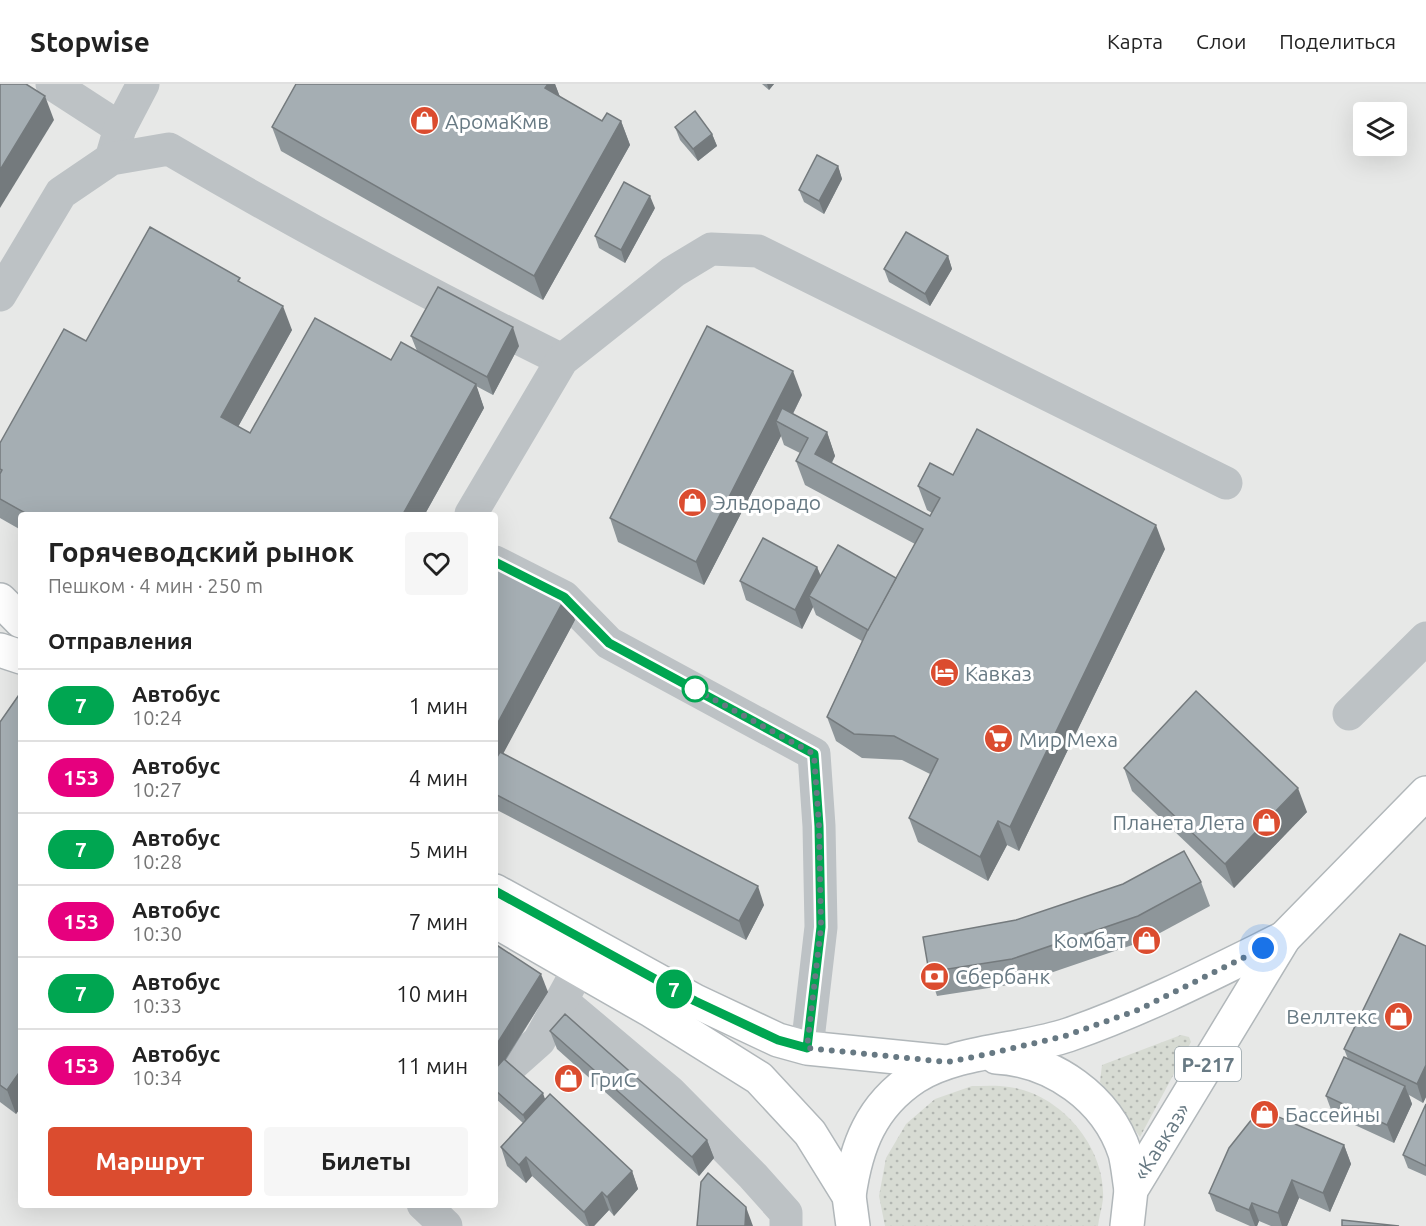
<!DOCTYPE html>
<html lang="ru">
<head>
<meta charset="utf-8">
<style>
  :root { --surface:#fff; --page:#f6f6f6; --text:#222; --muted:#767676; --line:#e0e0e0; --accent:#db4c2f }
  body { margin:0; font-family:Ubuntu,sans-serif; background:var(--page); color:var(--text); height:100vh; display:flex; flex-direction:column; font-size:22px; white-space:nowrap }
  * { box-sizing:border-box; margin:0 }
  p { font-size:20px; color:var(--muted) }
  .icon { flex:none; width:33px; height:33px; fill:none; stroke:currentColor; stroke-width:2; stroke-linecap:round; stroke-linejoin:round }
  .map { position:relative; flex:1; overflow:hidden }
  .drawer { position:absolute; left:18px; top:428px; width:480px; height:696px; display:flex; flex-direction:column; background:var(--surface); border-radius:6px; box-shadow:0 6px 24px #0002 }
  .drawer>* { flex:none }
  .badge { padding:0 12px; border-radius:20px; font-size:21px; line-height:39px }
  .fabs { position:absolute; left:1353px; top:18px; display:grid; gap:12px }
  .fabs a { display:grid; place-items:center; width:54px; height:54px; border-radius:6px; background:var(--surface); box-shadow:0 6px 24px #0002; font-size:30px }
  .you { position:absolute; width:30px; height:30px; margin:-15px; border:4px solid #fff; border-radius:50%; background:#1a73e8; box-shadow:0 0 0 9px #1a73e833 }
  .map>.badge { position:absolute; translate:-50% -50%; box-shadow:0 0 0 3px #fff }
  h2 { padding:0 30px; font-size:22px; line-height:54px }
  .round { display:grid; place-items:center; flex:none; width:63px; height:63px; border-radius:6px; background:var(--page) }
  .overview { display:flex; align-items:center; justify-content:space-between; height:102px; padding:0 30px }
  h1 { font-size:28px; font-weight:700; line-height:45px }
  .action { display:flex; gap:12px; margin-top:auto; padding:12px 30px }
  .action a { flex:1; height:69px; border-radius:6px; background:var(--accent); color:#fff; font-size:24px; font-weight:700; line-height:69px; text-align:center }
  .action a+a { background:var(--page); color:var(--text) }
  ul { padding:0; list-style:none }
  li { display:flex; align-items:center; gap:18px; height:72px; padding:0 30px; border-top:2px solid var(--line) }
  li div { flex:1 }
  li b { display:block; font-size:22px }
  li em { font-style:normal }
  li .badge { min-width:66px; font-weight:700; text-align:center }
  header { display:flex; align-items:center; gap:36px; box-sizing:border-box; height:84px; padding:0 30px; background:var(--surface); border-bottom:2px solid var(--line) }
  header strong { font-size:28px }
  nav { display:flex; gap:33px; margin-inline-start:auto; font-size:21px }
  .map>svg:first-child { display:block }
  .built { fill:#e7e8e7; fill-rule:evenodd }
  .grass { fill:url(#grass-dots) }
  .lines { fill:none; stroke-linecap:round; stroke-linejoin:round }
  .major-casing { stroke:#b1b7ba; stroke-width:36 }
  .minor { stroke:#bdc2c5; stroke-width:33 }
  .major { stroke:#fff; stroke-width:33 }
  .wall { fill:#8e969a }
  .shaded-wall { fill:#747a7d }
  .building { fill:#a5aeb3; stroke:#747a7d; stroke-width:1.5 }
  .line-casing { stroke:#fff; stroke-width:14 }
  .line { stroke:#00a651; stroke-width:9 }
  .walk { stroke:#677983; stroke-width:6; stroke-dasharray:0 10.8 }
  .stop-dot { fill:#fff; stroke:#00a651; stroke-width:3 }
  .labels { text-anchor:middle; dominant-baseline:central; stroke-width:6; stroke-linejoin:round; paint-order:stroke }
  .shield { fill:#fff; stroke:#95a1a8; stroke-width:1.5 }
  .shield-label { font-size:20px; font-weight:bold; fill:#677983 }
  .poi-label { font-size:21px; fill:#677983; stroke:#fff; text-anchor:start }
  .street-label { font-size:21px; fill:#677983; stroke:#fff }
</style>
</head>
<body>
<header>
<strong>Stopwise</strong>
<nav><a>Карта</a><a>Слои</a><a>Поделиться</a></nav>
</header>
<div class="map">
<svg width="1426" height="1142" viewBox="0 0 1426 1142">
  <defs>
    <pattern id="grass-dots" width="8" height="8" patternUnits="userSpaceOnUse" patternTransform="scale(1.5)"><rect width="8" height="8" fill="#d7dbd3"/><path d="M2 2h.1M6 6h.1" fill="none" stroke="#b2b6b1" stroke-width="1.8" stroke-linecap="round"/></pattern>
  </defs>
  <rect width="100%" height="100%" fill="#f7f6f4"/>
  <path class="built" d="M0 0H1426V1142H0ZM1364 28H1396V62H1364ZM21 430H495V1120H21Z"/>
  <g class="grass">
    <path d="M1181 951 1189 953 1191 958 1140 1053 1100 998 1102 981Z"/>
    <path d="M972 1002C984 1002 997 1001 1009 1003 1060 1009 1106 1063 1103 1115 1102 1124 1099 1133 1098 1142H885L879 1112 886 1074 906 1040 935 1015Z"/>
  </g>
  <g class="lines">
    <defs>
      <g id="major">
        <path d="M0 516 21 537"/>
        <path d="M0 566 21 573"/>
        <path d="M495 807 695 917 778 956 807 964 946 978"/>
        <path d="M495 837 652 927 759 994 810 1049 849 1112 853 1142"/>
        <path d="M996 973C1053 976 1107 1014 1125 1069 1128 1081 1129 1094 1131 1106"/>
        <path d="M849 1112C856 1062 871 1022 915 993 958 966 1020 967 1068 951 1143 925 1213 889 1284 854"/>
        <path d="M1127 1142 1131 1106 1284 854 1426 709"/>
      </g>
    </defs>
    <use href="#major" class="major-casing"/>
    <g class="minor">
      <path d="M52 0 120 44"/>
      <path d="M111 75 120 44 143 0"/>
      <path d="M0 211 61 109 111 75 169 65C297 140 428 210 562 276"/>
      <path d="M471 430 562 276 673 188 711 165 758 167 1226 399"/>
      <path d="M495 478 564 513 609 559 814 670 819 742 821 843 807 964"/>
      <path d="M1349 630 1426 554"/>
      <path d="M562 917 670 1008 753 1092 786 1129V1142"/>
      <path d="M495 996 539 957 572 897"/>
      <path d="M423 1120 446 1142"/>
    </g>
    <use href="#major" class="major"/>
  </g>
  <g class="wall">
    <path d="M296 0H555L560 13 602 37H621L630 61 543 216 281 67 272 43Z"/>
    <path d="M762 0H774L769 6Z"/>
    <path d="M675 43 712 50 717 62 698 77 680 56Z"/>
    <path d="M838 82 842 95 824 130 804 118 799 106Z"/>
    <path d="M655 124 625 179 599 164 595 152Z"/>
    <path d="M948 172 952 185 930 222 889 198 884 185Z"/>
    <path d="M242 199 292 246 238 343 250 349 391 276 417 267 411 252 519 262 493 311 476 302 484 324 425 430H21V446L0 434V359L86 257Z"/>
    <path d="M802 311 793 330 827 348 835 372 832 379 930 432 932 429 927 426 918 402 953 391 1165 465 1019 767 1007 761 988 797 918 758 909 734 930 690 902 676 862 674 836 657 827 633 862 557 816 531 813 523 802 545 746 516 740 497 817 483 821 492 896 494 915 460 805 401 796 377 800 369 784 361 781 352 704 501 618 458 610 434Z"/>
    <path d="M495 474 575 536 503 669 764 821 746 856 495 725Z"/>
    <path d="M21 608V1023L16 1030 0 1018V638Z"/>
    <path d="M1124 684 1307 728 1234 804 1132 707Z"/>
    <path d="M1201 798 1210 822 1147 856 1021 899 937 912 929 888 1016 836Z"/>
    <path d="M495 860 548 908 506 976 545 1015 632 1087 638 1105 614 1132 609 1126 594 1142H586L532 1092 526 1099 507 1082 501 1063 523 1039 495 1014Z"/>
    <path d="M1426 862V1013L1423 1019 1409 1011 1412 1020 1394 1059 1333 1031 1326 1012 1348 975 1344 965Z"/>
    <path d="M550 947 707 1056 714 1074 699 1092 557 965Z"/>
    <path d="M1426 1020V1092L1408 1084 1403 1071Z"/>
    <path d="M1344 1061 1351 1080 1330 1128 1299 1114 1287 1142H1271L1259 1137 1257 1142H1250L1216 1127 1209 1109Z"/>
  </g>
  <g class="shaded-wall">
    <path d="M548 0H555L561 16 545 4Z"/>
    <path d="M767 0H774L769 6Z"/>
    <path d="M45 12 54 36 0 124V86Z"/>
    <path d="M621 37 630 61 543 216 534 192Z"/>
    <path d="M712 50 717 62 698 77 693 65Z"/>
    <path d="M838 82 842 95 824 130 819 117Z"/>
    <path d="M650 112 655 124 625 179 621 166Z"/>
    <path d="M948 172 952 185 930 222 925 210Z"/>
    <path d="M283 222 292 246 230 357 221 333Z"/>
    <path d="M513 243 519 262 493 311 487 293Z"/>
    <path d="M793 287 802 311 786 343 776 337 781 352 704 501 696 478Z"/>
    <path d="M476 300 484 324 425 430H403Z"/>
    <path d="M827 348 835 372 824 392 815 370Z"/>
    <path d="M1156 441 1165 465 1019 767 1010 743Z"/>
    <path d="M817 483 824 501 809 512 813 523 802 545 795 526Z"/>
    <path d="M566 512 575 536 495 685V644Z"/>
    <path d="M1298 704 1307 728 1234 804 1225 780Z"/>
    <path d="M998 737 1007 761 988 797 980 773Z"/>
    <path d="M758 802 764 821 746 856 739 837Z"/>
    <path d="M541 890 548 908 496 990 495 986V963Z"/>
    <path d="M1426 981V1013L1423 1019 1417 1000Z"/>
    <path d="M21 986V1023L16 1030 7 1006Z"/>
    <path d="M1405 1002 1412 1020 1394 1059 1387 1041Z"/>
    <path d="M543 1009 547 1021 528 1043 523 1031Z"/>
    <path d="M707 1056 714 1074 699 1092 692 1073Z"/>
    <path d="M1344 1061 1351 1080 1330 1128 1323 1109Z"/>
    <path d="M526 1073 532 1092 526 1099 519 1081Z"/>
    <path d="M632 1087 638 1105 614 1132 607 1113Z"/>
    <path d="M1292 1096 1299 1114 1287 1142H1282L1278 1129Z"/>
    <path d="M602 1108 609 1126 594 1142H589L584 1128Z"/>
    <path d="M1252 1119 1259 1137 1257 1142H1255L1249 1126Z"/>
    <path d="M746 1123 753 1142H745Z"/>
  </g>
  <g class="building">
    <path d="M0 0H26L45 12 0 86Z"/>
    <path d="M296 0H548L545 4 602 37 607 29 621 37 534 192 272 43Z"/>
    <path d="M695 27 712 50 693 65 675 43Z"/>
    <path d="M817 71 838 82 819 117 799 106Z"/>
    <path d="M624 98 650 112 621 166 595 152Z"/>
    <path d="M150 143 240 194 238 197 283 222 221 333 250 349 315 234 391 276 401 258 476 300 403 430H27L0 415V390L2 386 0 385V359L64 245 86 257Z"/>
    <path d="M906 148 948 172 925 210 884 185Z"/>
    <path d="M438 203 513 243 487 293 411 252Z"/>
    <path d="M707 242 793 287 696 478 610 434Z"/>
    <path d="M782 324 827 348 815 370 930 432 940 414 918 402 930 379 953 391 977 345 1156 441 1010 743 998 737 980 773 909 734 938 675 894 652 854 650 827 633 869 543 923 445 796 377 808 354 776 337Z"/>
    <path d="M763 454 817 483 795 526 740 497Z"/>
    <path d="M838 461 896 494 868 546 809 512Z"/>
    <path d="M495 474 566 512 495 644Z"/>
    <path d="M1196 607 1298 704 1225 780 1124 684Z"/>
    <path d="M21 608V986L7 1006 0 1001V638Z"/>
    <path d="M500 668 758 802 739 837 495 710V676Z"/>
    <path d="M1184 767 1201 798 1138 832 1012 875 929 888 923 853 1016 836 1123 800Z"/>
    <path d="M1400 850 1426 862V981L1417 1000 1344 965Z"/>
    <path d="M495 860 541 890 495 963Z"/>
    <path d="M565 930 707 1056 692 1073 550 947Z"/>
    <path d="M1344 973 1405 1002 1387 1041 1326 1012Z"/>
    <path d="M504 975 543 1009 523 1031 495 1006V985Z"/>
    <path d="M550 1010 632 1087 607 1113 602 1108 584 1128 526 1073 519 1081 501 1063Z"/>
    <path d="M1426 1020V1082L1403 1071Z"/>
    <path d="M1260 1025 1344 1061 1323 1109 1292 1096 1278 1129 1252 1119 1249 1126 1209 1109 1229 1064Z"/>
    <path d="M708 1089 746 1123 745 1142H697L701 1098Z"/>
    <path d="M1342 1136 1399 1142H1342Z"/>
  </g>
  <g class="lines">
    <defs>
      <path id="line" d="M495 478 564 513 609 559 814 670 819 742 821 843 807 964 778 956 695 917 495 807"/>
    </defs>
    <use href="#line" class="line-casing"/>
    <use href="#line" class="line"/>
    <path class="walk" d="M695 605 691 603 814 670 819 742 821 843 807 964 947 978 979 972 1065 952 1138 926 1263 864"/>
  </g>
  <defs>
    <symbol id="shop-disc" viewBox="-11 -11 22 22"><circle r="9.5" fill="#db4c2f" stroke="#fff"/><path d="M-5-2.5h2.3a2.7 3.5 0 0 1 5.4 0H5L5.5 6h-11ZM-1.5-2.5h3a1.5 2.3 0 0 0-3 0Z" fill="#fff"/></symbol>
    <symbol id="hotel-disc" viewBox="-11 -11 22 22"><circle r="9.5" fill="#db4c2f" stroke="#fff"/><path d="M-6-4.5h1.5V1H6V5H4.5V3h-9V5H-6ZM-4 0a1.8 1.8 0 1 1 3.6 0ZM.5 0V-2.5h3Q6-2.5 6 0Z" fill="#fff"/></symbol>
    <symbol id="supermarket-disc" viewBox="-11 -11 22 22"><circle r="9.5" fill="#db4c2f" stroke="#fff"/><path d="M-6-5.5h2.5l.6 2H6L4.5 2H-2.5L-4.4-4H-6ZM-1.5 3.2a1.3 1.3 0 1 0 .1 0ZM3 3.2a1.3 1.3 0 1 0 .1 0Z" fill="#fff"/></symbol>
    <symbol id="bank-disc" viewBox="-11 -11 22 22"><circle r="9.5" fill="#db4c2f" stroke="#fff"/><path d="M-6-4H6V4H-6ZM0-2.3a2.3 2.3 0 1 0 0 4.6a2.3 2.3 0 1 0 0-4.6Z" fill="#fff"/></symbol>
  </defs>
  <g fill-rule="evenodd">
    <use href="#shop-disc" x="408" y="20" width="33" height="33"/>
    <use href="#shop-disc" x="676" y="402" width="33" height="33"/>
    <use href="#hotel-disc" x="928" y="572" width="33" height="33"/>
    <use href="#supermarket-disc" x="982" y="638" width="33" height="33"/>
    <use href="#shop-disc" x="1250" y="722" width="33" height="33"/>
    <use href="#shop-disc" x="1130" y="840" width="33" height="33"/>
    <use href="#bank-disc" x="918" y="876" width="33" height="33"/>
    <use href="#shop-disc" x="1382" y="916" width="33" height="33"/>
    <use href="#shop-disc" x="552" y="978" width="33" height="33"/>
    <use href="#shop-disc" x="1248" y="1014" width="33" height="33"/>
  </g>
  <circle class="stop-dot" cx="695" cy="605" r="12"/>
  <g class="labels">
    <rect class="shield" x="1175" y="963" width="66" height="34" rx="4.5"/>
    <g class="shield-label">
      <text x="1208" y="980">Р-217</text>
    </g>
    <g class="poi-label">
      <text x="445" y="37">АромаКмв</text>
      <text x="713" y="418">Эльдорадо</text>
      <text x="965" y="589">Кавказ</text>
      <text x="1019" y="655">Мир Меха</text>
      <text x="1245" y="738" text-anchor="end">Планета Лета</text>
      <text x="1126" y="856" text-anchor="end">Комбат</text>
      <text x="955" y="892">Сбербанк</text>
      <text x="1377" y="932" text-anchor="end">Веллтекс</text>
      <text x="590" y="995">ГриС</text>
      <text x="1285" y="1030">Бассейны</text>
    </g>
    <g class="street-label">
      <text transform="translate(1161 1057) rotate(-58)">«Кавказ»</text>
    </g>
  </g>
</svg>
<div class="fabs">
<a><svg class="icon" aria-label="layers" viewBox="0 0 24 24"><path d="M12 4l9 5-9 5-9-5zM3 14l9 5 9-5"/></svg></a>
</div>
<div class="you" style="left:1263px;top:864px"></div>
<b class="badge" style="left:674px;top:905px;background:#00a651;color:#fff">7</b>
<section class="drawer">
<div class="overview"><div><h1>Горячеводский рынок</h1><p>Пешком · 4 мин · 250 m</p></div><a class="round"><svg class="icon" aria-label="heart" viewBox="0 0 24 24"><path d="M12 20l-8-8c-3-5 5-10 8-4 3-6 11-1 8 4z"/></svg></a></div>
<h2>Отправления</h2>
<ul>
<li><span class="badge" style="background:#00a651;color:#fff">7</span><div><b>Автобус</b><p>10:24</p></div><em>1 мин</em></li>
<li><span class="badge" style="background:#e6007e;color:#fff">153</span><div><b>Автобус</b><p>10:27</p></div><em>4 мин</em></li>
<li><span class="badge" style="background:#00a651;color:#fff">7</span><div><b>Автобус</b><p>10:28</p></div><em>5 мин</em></li>
<li><span class="badge" style="background:#e6007e;color:#fff">153</span><div><b>Автобус</b><p>10:30</p></div><em>7 мин</em></li>
<li><span class="badge" style="background:#00a651;color:#fff">7</span><div><b>Автобус</b><p>10:33</p></div><em>10 мин</em></li>
<li><span class="badge" style="background:#e6007e;color:#fff">153</span><div><b>Автобус</b><p>10:34</p></div><em>11 мин</em></li>
</ul>
<div class="action"><a>Маршрут</a><a>Билеты</a></div>
</section>
</div>
</body>
</html>
